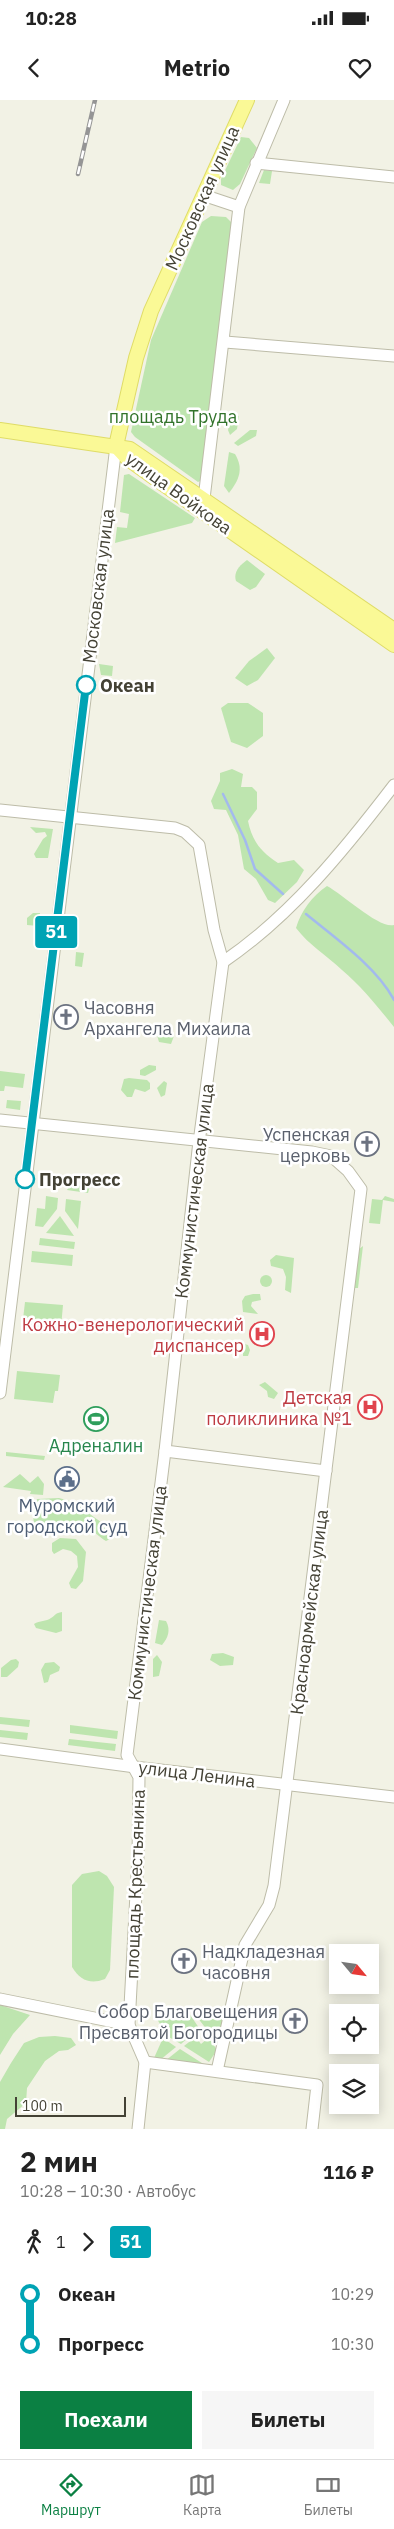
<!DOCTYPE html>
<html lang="ru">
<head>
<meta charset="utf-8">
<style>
  :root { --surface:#fff; --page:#f6f6f6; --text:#222; --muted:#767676; --line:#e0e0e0; --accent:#0b8043 }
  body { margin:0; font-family:"IBM Plex Sans",sans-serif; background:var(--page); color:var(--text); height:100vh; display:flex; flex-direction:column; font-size:19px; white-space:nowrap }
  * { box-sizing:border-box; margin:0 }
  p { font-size:16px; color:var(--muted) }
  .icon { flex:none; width:28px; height:28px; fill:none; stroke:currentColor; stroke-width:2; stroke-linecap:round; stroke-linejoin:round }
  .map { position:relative; height:2029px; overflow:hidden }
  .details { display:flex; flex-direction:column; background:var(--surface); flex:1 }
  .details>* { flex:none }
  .badge { padding:0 10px; border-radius:4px; font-size:18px; line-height:32px }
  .needle { width:32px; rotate:119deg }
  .controls { position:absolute; left:329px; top:1844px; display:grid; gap:10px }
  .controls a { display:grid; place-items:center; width:50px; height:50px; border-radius:0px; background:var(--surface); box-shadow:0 2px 12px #0003; font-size:25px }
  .scale { position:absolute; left:15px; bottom:12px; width:111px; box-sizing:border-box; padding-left:5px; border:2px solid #444235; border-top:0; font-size:14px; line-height:18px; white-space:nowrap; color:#444235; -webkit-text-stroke:4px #fff; paint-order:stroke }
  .map>.badge { position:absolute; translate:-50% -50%; box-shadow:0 0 0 2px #fff }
  .legs { display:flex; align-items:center; gap:8px; height:55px; padding:0 20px; font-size:16px }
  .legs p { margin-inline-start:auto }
  .summary { display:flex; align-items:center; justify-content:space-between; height:85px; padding:0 20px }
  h1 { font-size:28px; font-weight:800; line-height:38px }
  .action { display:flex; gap:10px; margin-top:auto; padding:10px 20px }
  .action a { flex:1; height:58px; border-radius:0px; background:var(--accent); color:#fff; font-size:20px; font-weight:800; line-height:58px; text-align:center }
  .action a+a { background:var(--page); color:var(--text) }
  ul { padding:0 20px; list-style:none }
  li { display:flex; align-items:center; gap:18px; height:50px; font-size:19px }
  li i { display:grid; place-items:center; width:8px; height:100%; margin:0 6px; background:currentColor }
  li i::after { content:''; width:12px; height:12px; margin:-6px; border:4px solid; border-radius:50%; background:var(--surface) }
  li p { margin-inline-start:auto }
  li:first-child i { background:linear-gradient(#0000 50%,currentColor 0) }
  li:last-child i { background:linear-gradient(currentColor 50%,#0000 0) }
  .status { display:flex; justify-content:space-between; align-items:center; height:35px; padding:0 25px; background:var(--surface); direction:ltr }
  .status svg { height:14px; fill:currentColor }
  header { display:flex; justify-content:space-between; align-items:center; height:65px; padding:0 20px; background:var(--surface); font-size:22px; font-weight:800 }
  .tabs { display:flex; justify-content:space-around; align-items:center; height:70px; border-top:1px solid var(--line); background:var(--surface); font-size:14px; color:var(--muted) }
  .tabs a { display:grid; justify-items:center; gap:2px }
  .tabs .selected { color:var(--accent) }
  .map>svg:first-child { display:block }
  .green { fill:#bee5af }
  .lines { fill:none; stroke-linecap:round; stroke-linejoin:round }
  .stream { stroke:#a3baed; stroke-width:2.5 }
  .minor-casing { stroke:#bdbca8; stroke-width:13 }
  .major-casing { stroke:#dfdc67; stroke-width:16 }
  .minor { stroke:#fff; stroke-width:11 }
  .major { stroke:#faf996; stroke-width:14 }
  .rail-casing { stroke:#959595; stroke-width:4.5 }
  .rail { stroke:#fff; stroke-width:2.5; stroke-dasharray:8; stroke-linecap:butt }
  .line-1-casing { stroke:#fff; stroke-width:11 }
  .line-1 { stroke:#00a3b4; stroke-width:8 }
  .stop-1-dot { fill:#fff; stroke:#00a3b4; stroke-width:2.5 }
  .labels { text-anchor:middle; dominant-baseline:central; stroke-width:5; stroke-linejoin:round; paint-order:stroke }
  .street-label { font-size:18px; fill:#444235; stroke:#fff }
  .park-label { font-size:18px; fill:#32732b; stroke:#fff }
  .stop-label { font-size:18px; font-weight:bold; fill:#444235; stroke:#fff; text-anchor:start }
  .worship-label { font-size:18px; fill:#5b616d; stroke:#fff; text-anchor:start }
  .health-label { font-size:18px; fill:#be3a42; stroke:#fff; text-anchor:end }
  .leisure-label { font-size:18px; fill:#27864d; stroke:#fff }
  .service-label { font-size:18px; fill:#4e5e75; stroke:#fff }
</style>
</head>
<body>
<div class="status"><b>10:28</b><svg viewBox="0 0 49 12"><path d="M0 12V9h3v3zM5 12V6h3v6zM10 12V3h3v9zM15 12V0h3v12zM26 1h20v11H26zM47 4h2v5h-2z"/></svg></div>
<header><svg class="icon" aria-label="back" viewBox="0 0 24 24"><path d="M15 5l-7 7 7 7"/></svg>Metrio<svg class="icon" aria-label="heart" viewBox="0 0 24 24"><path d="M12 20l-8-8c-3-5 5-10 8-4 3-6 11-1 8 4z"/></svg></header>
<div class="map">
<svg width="394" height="2029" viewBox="0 0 394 2029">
  <rect width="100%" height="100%" fill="#f2f2e5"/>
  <g class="green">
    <path d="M241 37 249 38 257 48 240 84 233 90 221 85V79Z"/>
    <path d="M264 70 272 71 270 84 259 83Z"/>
    <path d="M211 116 226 117 233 124 202 380 198 382 135 337 131 332 151 240 202 122Z"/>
    <path d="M232 314 239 316 237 329 230 335 228 330Z"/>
    <path d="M250 330H257L256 336 238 346 234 343Z"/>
    <path d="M229 352 235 354C244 369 239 380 229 393L224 386Z"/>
    <path d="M129 374 195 418 192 423 115 443 117 427 127 428 129 414 120 412 124 375Z"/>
    <path d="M247 460 265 474 256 487 250 490 236 481C233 472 240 465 247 460Z"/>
    <path d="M267 548 275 558 258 580 247 586 235 578 249 561Z"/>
    <path d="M99 564 113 566 112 576 101 575Z"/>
    <path d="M228 603H248L263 613V636L247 648 231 642 221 608Z"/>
    <path d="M232 669 243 674 241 687H252L257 692V709L248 721C252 741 261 752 278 763L294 760 304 770 297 782 275 803 268 800 256 779 244 769 238 735 226 710 214 709 211 701 220 681V673Z"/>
    <path d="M30 727 53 729 48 758H36L34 754 43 739 47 736 45 732 36 733Z"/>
    <path d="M327 786C344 795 379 829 394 825V927C378 907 362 887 342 870 326 855 309 845 296 828 301 811 312 796 327 786Z"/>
    <path d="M33 813H40L39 826 27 825V818Z"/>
    <path d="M76 852 84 853 82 867 75 866Z"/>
    <path d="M158 930H172L174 936 171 944 159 942 156 932Z"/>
    <path d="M149 965 156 966V970L145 976 140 975V970Z"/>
    <path d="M0 971 25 974 23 988 5 986 4 991H0Z"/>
    <path d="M129 978 147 980 150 983V989L145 992 135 989 132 997H127L121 990 124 979Z"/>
    <path d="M164 981 167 983 165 995 161 997 157 988Z"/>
    <path d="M7 1000 21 1001 20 1010 6 1008Z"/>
    <path d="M87 1082H91L88 1093 67 1090 70 1085 85 1086Z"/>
    <path d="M46 1096 58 1098 57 1109 43 1127 35 1126 37 1108 45 1109Z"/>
    <path d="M385 1096 394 1099V1102L383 1100 380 1124 369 1123 372 1099 382 1100Z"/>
    <path d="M66 1099 81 1101 78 1129 65 1111Z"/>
    <path d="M60 1116 74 1136 46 1133Z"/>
    <path d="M40 1138 75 1142 74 1149 39 1145Z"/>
    <path d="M363 1146 358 1188H353L358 1150Z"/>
    <path d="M32 1151 73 1155 72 1166 31 1162Z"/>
    <path d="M276 1155 294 1158 291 1193 285 1190 286 1177 283 1169 271 1166 270 1160Z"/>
    <circle cx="266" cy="1181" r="6"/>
    <path d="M253 1194H260L261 1200 252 1202 251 1206 258 1214 243 1212 242 1201 245 1196Z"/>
    <path d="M25 1202 63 1205 61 1227 40 1225 39 1230 22 1228Z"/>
    <path d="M241 1243 248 1245 250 1250 248 1256H243V1250L237 1246Z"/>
    <path d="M17 1271 60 1275 58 1291H55L53 1303 14 1299Z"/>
    <path d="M265 1282 278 1293 274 1299 268 1297 267 1291 259 1285Z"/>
    <path d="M6 1352 45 1356 44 1360 6 1356Z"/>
    <path d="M20 1374 30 1383 38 1376 44 1384 43 1395 30 1394 31 1391 3 1387Z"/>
    <path d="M59 1398 73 1402 112 1430V1438L106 1441C99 1437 95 1431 86 1429 71 1425 53 1429 34 1423L33 1416 37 1399Z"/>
    <path d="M60 1438 76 1439 86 1452 83 1481 76 1489 71 1488 69 1483 78 1467 77 1456 71 1451 63 1449 54 1454 52 1451V1443Z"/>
    <path d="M62 1512V1531L56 1533 36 1528 34 1524C40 1520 46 1522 51 1518 56 1515 55 1513 62 1512Z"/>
    <path d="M159 1520 166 1521C171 1530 168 1538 162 1545L155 1543Z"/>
    <path d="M223 1553 234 1557 233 1565 220 1566 210 1560 212 1554Z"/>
    <path d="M157 1555 162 1562 159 1576 153 1577V1559Z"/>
    <path d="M16 1559 19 1562 18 1567 7 1577H1V1568L11 1560Z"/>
    <path d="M54 1562 60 1567 59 1571 50 1575 48 1582 44 1583 41 1570 45 1563Z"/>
    <path d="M0 1617 30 1620 29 1627 0 1624Z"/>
    <path d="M70 1625 118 1631 117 1639 70 1633Z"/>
    <path d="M0 1630 28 1633 27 1640 0 1637Z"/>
    <path d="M69 1639 116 1644 115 1651 68 1645Z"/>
    <path d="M99 1771 107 1776 114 1787 110 1870 105 1879C90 1885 80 1880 72 1867V1785L82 1774Z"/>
    <path d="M0 1905 30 1915 13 1934 0 1955Z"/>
    <path d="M155 1910 189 1913 199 1928 181 1944 167 1936 153 1912Z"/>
    <path d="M194 1913 220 1916 223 1918 218 1947 213 1940 215 1934 204 1926Z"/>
    <path d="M198 1935V1940L201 1944 206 1940 211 1941 217 1950 209 1962 184 1946Z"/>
    <path d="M55 1936 71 1938 76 1945 68 1950 59 1951 45 1961 27 1988 26 2003 7 2019 5 2029H0V1982L11 1963 24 1943 39 1937Z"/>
    <path d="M163 1938 176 1947 160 1960 154 1958Z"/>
    <path d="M180 1949 205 1965 165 1961Z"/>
  </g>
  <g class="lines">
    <g class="stream">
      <path d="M223 694 245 740 255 769 283 794"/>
      <path d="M306 814C334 837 377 867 394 900"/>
    </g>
    <defs>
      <g id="minor">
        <path d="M256 63 394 77"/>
        <path d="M203 95 239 107"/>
        <path d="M225 242 394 256"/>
        <path d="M203 407 239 107 284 0"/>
        <path d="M0 710 175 728 185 732 199 745 214 830 223 862 198 1050 165 1351 127 1655 139 1677 138 1756 129 1925 145 1962 138 2029"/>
        <path d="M223 862C291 816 345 749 394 685"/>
        <path d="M0 1020 312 1052 331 1056 348 1071 361 1089 274 1786 269 1805 245 1845 217 1971"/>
        <path d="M0 1293 116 346"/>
        <path d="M165 1351 326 1371"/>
        <path d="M0 1649 143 1668 394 1697"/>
        <path d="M0 1899 129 1925"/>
        <path d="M145 1962 317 1985 312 2029"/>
      </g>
      <g id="major">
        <path d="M0 330 130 349 394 530"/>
        <path d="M116 346 136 258 151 211 247 0"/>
        <path d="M116 346 127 358 159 381 394 545"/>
      </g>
    </defs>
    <use href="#minor" class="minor-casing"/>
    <use href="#major" class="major-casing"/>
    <use href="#minor" class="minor"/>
    <use href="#major" class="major"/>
    <defs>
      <path id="rail" d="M78 74 95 0"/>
    </defs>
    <use href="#rail" class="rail-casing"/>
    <use href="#rail" class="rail"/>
  </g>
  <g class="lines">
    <defs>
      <path id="line-1" d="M25 1079 86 585"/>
    </defs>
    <use href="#line-1" class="line-1-casing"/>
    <use href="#line-1" class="line-1"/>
  </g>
  <defs>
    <symbol id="church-ring" viewBox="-11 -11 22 22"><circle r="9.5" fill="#fff" stroke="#6b7280" stroke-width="1.5"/><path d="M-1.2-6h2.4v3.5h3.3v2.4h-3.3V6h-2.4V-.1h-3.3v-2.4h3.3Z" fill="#6b7280"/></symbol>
    <symbol id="hospital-ring" viewBox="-11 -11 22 22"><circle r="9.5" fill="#fff" stroke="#e0444e" stroke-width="1.5"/><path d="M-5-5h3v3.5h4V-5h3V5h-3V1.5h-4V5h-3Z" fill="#e0444e"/></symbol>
    <symbol id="stadium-ring" viewBox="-11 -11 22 22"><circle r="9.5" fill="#fff" stroke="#2e9e5b" stroke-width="1.5"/><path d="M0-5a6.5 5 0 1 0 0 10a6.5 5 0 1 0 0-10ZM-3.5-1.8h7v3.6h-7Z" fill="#2e9e5b"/></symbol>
    <symbol id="civic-ring" viewBox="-11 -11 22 22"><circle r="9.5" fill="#fff" stroke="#5c6f8a" stroke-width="1.5"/><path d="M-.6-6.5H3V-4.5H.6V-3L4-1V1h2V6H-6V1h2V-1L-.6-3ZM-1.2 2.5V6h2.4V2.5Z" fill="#5c6f8a"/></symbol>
  </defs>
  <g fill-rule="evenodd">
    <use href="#church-ring" x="52" y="903" width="28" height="28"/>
    <use href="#church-ring" x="353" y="1030" width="28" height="28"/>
    <use href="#hospital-ring" x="248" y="1220" width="28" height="28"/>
    <use href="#hospital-ring" x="356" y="1293" width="28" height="28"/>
    <use href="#stadium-ring" x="82" y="1305" width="28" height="28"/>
    <use href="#civic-ring" x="53" y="1365" width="28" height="28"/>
    <use href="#church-ring" x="170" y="1847" width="28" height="28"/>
    <use href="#church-ring" x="281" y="1907" width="28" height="28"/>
  </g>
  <g class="stop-1-dot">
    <circle cx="86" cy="585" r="9"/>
    <circle cx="25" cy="1079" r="9"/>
  </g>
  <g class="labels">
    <g class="street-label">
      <text transform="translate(202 98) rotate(-66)">Московская улица</text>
      <text transform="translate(179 393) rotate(36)">улица Войкова</text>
      <text transform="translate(98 486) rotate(-83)">Московская улица</text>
      <text transform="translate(194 1091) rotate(-83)">Коммунистическая улица</text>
      <text transform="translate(147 1493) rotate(-83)">Коммунистическая улица</text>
      <text transform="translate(309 1512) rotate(-83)">Красноармейская улица</text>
      <text transform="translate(197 1674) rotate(7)">улица Ленина</text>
      <text transform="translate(135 1784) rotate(-88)">площадь Крестьянина</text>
    </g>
    <g class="park-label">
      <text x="173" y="316">площадь Труда</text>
    </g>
    <g class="stop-label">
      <text x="100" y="585">Океан</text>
      <text x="39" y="1079">Прогресс</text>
    </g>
    <g class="worship-label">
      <text x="84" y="907">Часовня<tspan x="84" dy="21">Архангела Михаила</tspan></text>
      <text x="350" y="1034" text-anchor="end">Успенская<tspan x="350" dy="21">церковь</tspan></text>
      <text x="202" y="1851">Надкладезная<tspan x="202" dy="21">часовня</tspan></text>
      <text x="278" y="1911" text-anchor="end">Собор Благовещения<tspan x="278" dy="21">Пресвятой Богородицы</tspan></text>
    </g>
    <g class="health-label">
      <text x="244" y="1224">Кожно-венерологический<tspan x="244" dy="21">диспансер</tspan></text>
      <text x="352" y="1297">Детская<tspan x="352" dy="21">поликлиника №1</tspan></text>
    </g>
    <g class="leisure-label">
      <text x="96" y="1345">Адреналин</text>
    </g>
    <g class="service-label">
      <text x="67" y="1405">Муромский<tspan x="67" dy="21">городской суд</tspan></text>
    </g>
  </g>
</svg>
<div class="controls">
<a><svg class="needle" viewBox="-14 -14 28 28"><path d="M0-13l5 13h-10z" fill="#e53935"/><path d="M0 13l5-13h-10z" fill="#767676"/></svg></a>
<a><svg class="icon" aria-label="locate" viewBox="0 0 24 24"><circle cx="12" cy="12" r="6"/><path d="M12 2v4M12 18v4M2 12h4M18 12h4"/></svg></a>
<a><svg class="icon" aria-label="layers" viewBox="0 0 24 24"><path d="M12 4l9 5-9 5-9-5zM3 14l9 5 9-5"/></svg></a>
</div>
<div class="scale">100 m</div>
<b class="badge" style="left:56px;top:832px;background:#00a3b4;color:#fff">51</b>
</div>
<section class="details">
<div class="summary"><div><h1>2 мин</h1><p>10:28 – 10:30 · Автобус</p></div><b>116 ₽</b></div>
<div class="legs"><svg class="icon" aria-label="walk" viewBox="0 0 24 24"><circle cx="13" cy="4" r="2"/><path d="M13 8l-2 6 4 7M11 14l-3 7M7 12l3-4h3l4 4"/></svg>1<svg class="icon" aria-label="forward" viewBox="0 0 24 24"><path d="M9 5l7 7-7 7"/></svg><b class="badge" style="background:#00a3b4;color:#fff">51</b></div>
<ul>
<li><i style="color:#00a3b4"></i><b>Океан</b><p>10:29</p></li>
<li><i style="color:#00a3b4"></i><b>Прогресс</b><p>10:30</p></li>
</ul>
<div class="action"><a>Поехали</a><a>Билеты</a></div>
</section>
<nav class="tabs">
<a class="selected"><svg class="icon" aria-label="directions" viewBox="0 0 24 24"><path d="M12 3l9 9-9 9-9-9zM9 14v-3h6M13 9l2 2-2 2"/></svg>Маршрут</a>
<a><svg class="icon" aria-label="map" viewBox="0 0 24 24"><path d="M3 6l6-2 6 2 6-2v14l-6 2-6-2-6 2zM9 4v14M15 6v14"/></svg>Карта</a>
<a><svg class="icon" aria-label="tickets" viewBox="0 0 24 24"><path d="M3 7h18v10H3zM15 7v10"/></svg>Билеты</a>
</nav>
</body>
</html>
